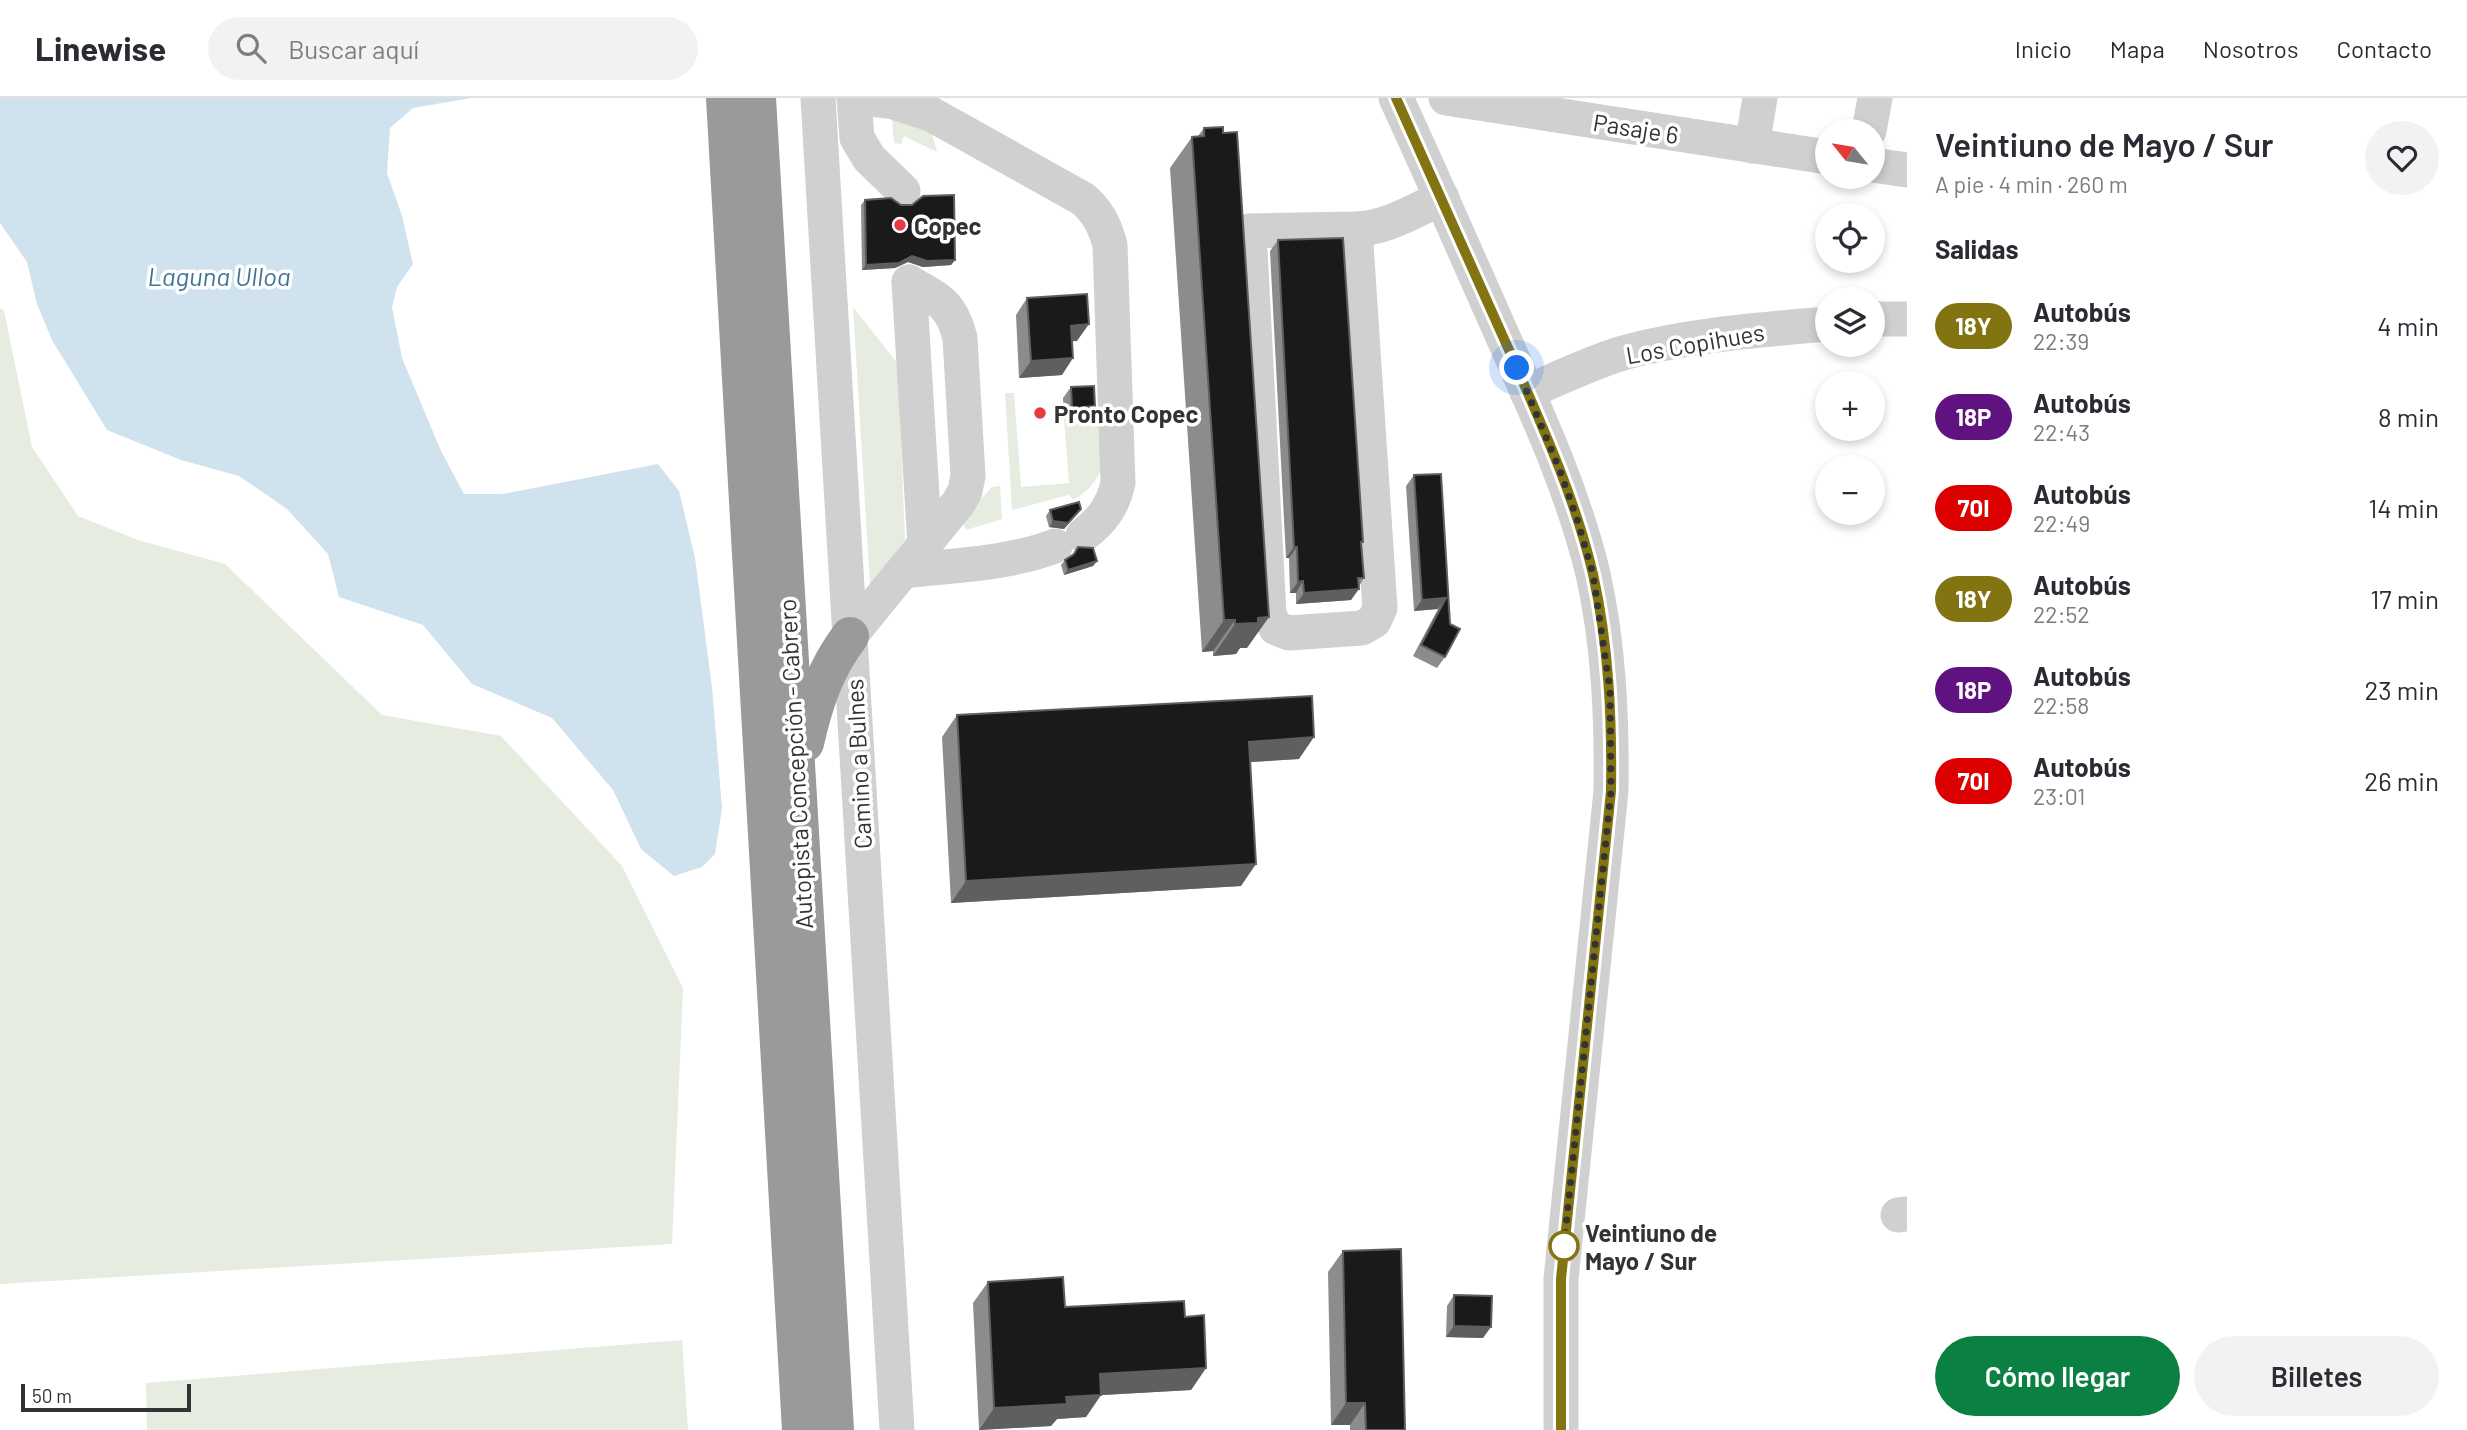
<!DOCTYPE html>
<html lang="es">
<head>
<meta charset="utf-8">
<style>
  :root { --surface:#fff; --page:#f2f2f3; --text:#2b2b33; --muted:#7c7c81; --line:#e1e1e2; --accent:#0b8043 }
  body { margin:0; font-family:Barlow,sans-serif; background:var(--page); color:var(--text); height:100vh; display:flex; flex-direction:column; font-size:26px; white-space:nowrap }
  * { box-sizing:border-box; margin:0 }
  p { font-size:23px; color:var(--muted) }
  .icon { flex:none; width:38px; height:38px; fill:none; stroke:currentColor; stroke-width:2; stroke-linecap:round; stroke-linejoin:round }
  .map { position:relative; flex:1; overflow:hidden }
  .side { display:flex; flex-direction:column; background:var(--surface); width:560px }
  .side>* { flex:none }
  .badge { padding:0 14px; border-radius:23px; font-size:24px; line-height:46px }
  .needle { width:46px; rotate:300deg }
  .buttons { position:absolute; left:1815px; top:21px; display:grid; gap:14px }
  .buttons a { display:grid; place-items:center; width:70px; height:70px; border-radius:50%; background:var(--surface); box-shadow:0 4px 10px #0003; font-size:35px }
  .scale { position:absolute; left:21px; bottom:18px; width:170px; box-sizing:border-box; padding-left:7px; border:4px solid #333; border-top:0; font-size:19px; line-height:24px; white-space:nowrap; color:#333; -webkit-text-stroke:5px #fff; paint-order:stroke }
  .you { position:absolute; width:35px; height:35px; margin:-18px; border:5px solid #fff; border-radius:50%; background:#1a73e8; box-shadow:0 0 0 10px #1a73e833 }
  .map>.badge { position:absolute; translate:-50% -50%; box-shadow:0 0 0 4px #fff }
  h2 { padding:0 28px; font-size:26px; line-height:63px }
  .round { display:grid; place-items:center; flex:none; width:74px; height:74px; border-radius:37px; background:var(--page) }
  .headline { display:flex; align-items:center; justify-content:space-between; height:119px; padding:0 28px }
  h1 { font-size:33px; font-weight:600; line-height:52px }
  .action { display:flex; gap:14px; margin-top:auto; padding:14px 28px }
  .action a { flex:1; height:80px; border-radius:42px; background:var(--accent); color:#fff; font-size:28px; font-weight:600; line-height:80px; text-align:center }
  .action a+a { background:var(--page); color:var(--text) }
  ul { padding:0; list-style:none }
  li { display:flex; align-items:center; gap:21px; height:91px; padding:0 28px }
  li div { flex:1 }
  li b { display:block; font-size:26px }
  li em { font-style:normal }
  li .badge { min-width:77px; font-weight:700; text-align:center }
  header { display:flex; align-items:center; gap:42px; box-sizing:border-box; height:98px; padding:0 35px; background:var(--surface); border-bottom:2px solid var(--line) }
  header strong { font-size:33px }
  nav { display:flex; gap:38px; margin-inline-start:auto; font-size:24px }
  .search { width:490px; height:63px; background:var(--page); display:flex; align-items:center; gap:18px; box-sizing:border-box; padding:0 24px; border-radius:38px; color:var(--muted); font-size:26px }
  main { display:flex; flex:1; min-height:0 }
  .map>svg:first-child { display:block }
  .green { fill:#e6ecdf }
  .water { fill:#cfe2ee }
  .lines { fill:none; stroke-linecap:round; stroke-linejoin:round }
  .minor { stroke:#d0d0d0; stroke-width:35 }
  .highway { stroke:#9a9a9a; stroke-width:38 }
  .wall { fill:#8c8c8c }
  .shaded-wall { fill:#5f5f5f }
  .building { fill:#1a1a1a; stroke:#5f5f5f; stroke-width:2 }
  .line-casing { stroke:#fff; stroke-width:16 }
  .line { stroke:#827411; stroke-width:10 }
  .walk { stroke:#333; stroke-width:7; stroke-dasharray:0 12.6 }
  .poi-dot { fill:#e63946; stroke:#fff; stroke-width:2.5 }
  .stop-dot { fill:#fff; stroke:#827411; stroke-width:3.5 }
  .labels { text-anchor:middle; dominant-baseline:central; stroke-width:7; stroke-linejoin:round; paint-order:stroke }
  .street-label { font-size:24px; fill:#333; stroke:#fff }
  .poi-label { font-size:24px; font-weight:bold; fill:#333; stroke:#fff; text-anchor:start }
  .stop-label { font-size:24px; font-weight:bold; fill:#333; stroke:#fff; text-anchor:start }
  .water-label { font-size:26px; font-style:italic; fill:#3f7597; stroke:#fff }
</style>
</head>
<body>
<header>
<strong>Linewise</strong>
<div class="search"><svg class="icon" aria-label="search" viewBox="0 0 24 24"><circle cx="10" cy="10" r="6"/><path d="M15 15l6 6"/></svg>Buscar aquí</div>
<nav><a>Inicio</a><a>Mapa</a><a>Nosotros</a><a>Contacto</a></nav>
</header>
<main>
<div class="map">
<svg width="1907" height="1332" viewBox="0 0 1907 1332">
  <rect width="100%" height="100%" fill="#fff"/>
  <g class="green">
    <path d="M891 9 932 35 937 54 904 38 901 46 894 45Z"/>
    <path d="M853 209 898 266 905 442 870 487Z"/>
    <path d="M0 210 4 213 32 349 78 418 138 442 225 466 382 617 501 638 622 768 683 890 672 1146 0 1186Z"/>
    <path d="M1005 295H1014L1021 389 1069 385 1064 321 1109 317C1105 353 1109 382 1073 402L1069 397 1012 412Z"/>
    <path d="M1000 388 1002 421 966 432 962 422 992 389Z"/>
    <path d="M682 1242 688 1332H147L146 1285Z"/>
  </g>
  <path class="water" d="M0 0H471L413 10 390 30 387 75 402 118 413 166 397 189 392 209 402 260 441 353 464 396H503L658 366 679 393 695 460 712 589 722 710 715 756 702 769 674 778 641 751 613 692 552 620 472 586 423 527 339 499 328 456 287 411 239 378 181 362 107 332 52 242 37 206 27 164 0 125Z"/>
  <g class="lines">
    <g class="minor">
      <path d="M818 0 897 1332"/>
      <path d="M854 0 857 40 869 60 903 93"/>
      <path d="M861 0 894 4 931 16 1083 101C1098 114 1105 128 1110 147L1118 385C1113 408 1102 423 1083 437"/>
      <path d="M1396 0C1434 82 1470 165 1507 248 1540 322 1574 397 1593 476 1609 548 1612 620 1611 693L1561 1181V1332"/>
      <path d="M1446 0 1827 59"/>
      <path d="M1869 33 1875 0"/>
      <path d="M1752 48 1760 0"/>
      <path d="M1872 67 1907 72"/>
      <path d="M1355 131 1380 510 1374 523 1362 530 1289 535 1276 530 1269 517 1249 133 1355 131C1386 131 1415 112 1442 100"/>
      <path d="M909 184 925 447"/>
      <path d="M1872 221H1907"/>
      <path d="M1527 294C1559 280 1590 265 1623 255 1688 237 1759 232 1827 226"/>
      <path d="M905 473C955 467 1008 466 1055 448"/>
      <path d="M850 538 959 404 965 393 968 378 960 240C951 204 938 202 909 184"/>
      <path d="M1898 1117 1907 1116"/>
    </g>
    <g class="highway">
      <path d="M725 0 801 1332"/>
      <path d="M757 0 835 1332"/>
      <path d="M805 645C814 605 825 571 850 538"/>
    </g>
  </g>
  <g class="wall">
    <path d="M1204 30 1223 35 1247 550H1240L1236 556 1213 558V553L1202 554 1170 70 1192 39 1198 38Z"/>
    <path d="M865 102 955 162 951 167 923 169 908 164 895 170 862 172 861 107Z"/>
    <path d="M1278 142 1363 444 1361 447 1364 480 1351 502 1296 506V495H1290L1289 460H1286L1270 153Z"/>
    <path d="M1027 200 1077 243H1072L1062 277 1019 280 1016 217Z"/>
    <path d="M1071 289 1095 308 1087 320 1064 321 1063 300Z"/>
    <path d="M1414 377 1450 526 1445 559 1437 570 1413 558 1438 511 1414 513 1406 388Z"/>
    <path d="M1050 412 1077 416 1064 431 1049 429 1046 418Z"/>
    <path d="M1078 449 1097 463 1093 468 1064 477 1061 467 1065 462 1072 457Z"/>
    <path d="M957 617 1299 661 1250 664 1241 788 951 805 942 639Z"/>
    <path d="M1343 1153 1405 1332H1350V1327H1331L1328 1174Z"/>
    <path d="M988 1184 1065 1209 1185 1219 1206 1270 1191 1292 1101 1297 1086 1319 1057 1321 1051 1328 979 1332 973 1205Z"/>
    <path d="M1454 1197 1483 1240 1446 1239 1447 1208Z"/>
  </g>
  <g class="shaded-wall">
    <path d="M912 158 955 162 951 167 923 169 908 164 895 170 862 172 866 167Z"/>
    <path d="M1089 226 1077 243 1060 244 1071 228Z"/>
    <path d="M1073 260 1062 277 1019 280 1031 263Z"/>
    <path d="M1095 308 1087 320 1064 321 1072 310Z"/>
    <path d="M1081 411 1064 431 1049 429 1053 423Z"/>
    <path d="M1294 449H1297L1289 460H1286Z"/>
    <path d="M1097 463 1093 468 1064 477 1068 472Z"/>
    <path d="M1303 483 1296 495H1290L1298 484Z"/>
    <path d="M1359 491 1351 502 1296 506 1304 495Z"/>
    <path d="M1446 500 1438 511 1414 513 1422 502Z"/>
    <path d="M1269 519 1247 550H1240L1236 556 1213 558 1235 526 1258 520Z"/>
    <path d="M1224 522H1235L1213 553 1202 554Z"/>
    <path d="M1314 639 1299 661 1234 665 1249 644Z"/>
    <path d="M1256 766 1241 788 951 805 966 783Z"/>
    <path d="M1454 1228 1491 1229 1483 1240 1446 1239Z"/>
    <path d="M1206 1270 1191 1292 1085 1298 1100 1276Z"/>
    <path d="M1101 1297 1086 1319 1057 1321 1051 1328 979 1332 994 1310 1066 1299Z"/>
    <path d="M1346 1305H1365L1350 1327H1331Z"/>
  </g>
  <g class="building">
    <path d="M1223 29V35L1237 34 1269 519 1258 520V525L1235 526V522H1224L1192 39 1204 38V30Z"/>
    <path d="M954 97 955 162 927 163 912 158 899 165 866 167 865 102 891 100 901 107H912L923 98Z"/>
    <path d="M1343 140 1363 444H1361L1364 480H1358L1359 491 1304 495 1303 483 1298 484 1297 449H1294L1278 142Z"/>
    <path d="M1087 196 1089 226 1071 228 1073 260 1031 263 1027 200Z"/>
    <path d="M1094 288 1095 308 1072 310 1071 289Z"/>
    <path d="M1441 376 1450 526 1460 531 1445 559 1421 547 1446 500 1422 502 1414 377Z"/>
    <path d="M1079 404 1081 411 1068 425 1053 423 1050 412Z"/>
    <path d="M1078 449 1093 450 1097 463 1068 472 1065 462 1074 456Z"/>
    <path d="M1312 598 1314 639 1249 644 1256 766 966 783 957 617Z"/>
    <path d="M1401 1151 1405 1332H1366L1365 1305H1346L1343 1153Z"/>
    <path d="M1063 1179 1065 1209 1184 1203 1185 1219 1204 1217 1206 1270 1100 1276 1101 1297 1066 1299 1067 1306 994 1310 988 1184Z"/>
    <path d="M1454 1197 1492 1198 1491 1229 1454 1228Z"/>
  </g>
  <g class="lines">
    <defs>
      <path id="line" d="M1396 0C1434 84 1472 168 1509 252 1541 325 1575 399 1593 476 1609 548 1612 620 1611 693L1561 1181V1332"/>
    </defs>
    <use href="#line" class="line-casing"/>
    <use href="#line" class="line"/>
    <path class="walk" d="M1517 270 1559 370 1577 421 1593 476 1610 592 1611 693 1564 1148"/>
  </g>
  <g class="poi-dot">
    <circle cx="900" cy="127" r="7"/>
    <circle cx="1040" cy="315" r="7"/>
  </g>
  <circle class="stop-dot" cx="1564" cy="1148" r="14"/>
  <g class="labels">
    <g class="street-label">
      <text transform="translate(1636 30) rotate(9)">Pasaje 6</text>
      <text transform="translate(1695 245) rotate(-10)">Los Copihues</text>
      <text transform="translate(795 666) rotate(-93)">Autopista Concepción - Cabrero</text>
      <text transform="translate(858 666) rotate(-93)">Camino a Bulnes</text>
    </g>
    <g class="poi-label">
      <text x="914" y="127">Copec</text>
      <text x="1054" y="315">Pronto Copec</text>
    </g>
    <g class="stop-label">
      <text x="1585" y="1134">Veintiuno de<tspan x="1585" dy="28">Mayo / Sur</tspan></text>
    </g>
    <g class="water-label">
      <text x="219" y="177">Laguna Ulloa</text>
    </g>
  </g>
</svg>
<div class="buttons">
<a><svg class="needle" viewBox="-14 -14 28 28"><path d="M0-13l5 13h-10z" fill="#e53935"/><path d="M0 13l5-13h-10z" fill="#7c7c81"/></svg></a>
<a><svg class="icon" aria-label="locate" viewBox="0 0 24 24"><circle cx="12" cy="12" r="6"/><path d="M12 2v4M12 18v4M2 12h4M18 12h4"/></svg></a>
<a><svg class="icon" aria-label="layers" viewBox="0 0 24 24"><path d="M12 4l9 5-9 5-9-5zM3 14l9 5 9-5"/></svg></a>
<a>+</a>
<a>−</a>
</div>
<div class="scale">50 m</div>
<div class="you" style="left:1517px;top:270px"></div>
</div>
<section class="side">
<div class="headline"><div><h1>Veintiuno de Mayo / Sur</h1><p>A pie · 4 min · 260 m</p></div><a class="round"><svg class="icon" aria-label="heart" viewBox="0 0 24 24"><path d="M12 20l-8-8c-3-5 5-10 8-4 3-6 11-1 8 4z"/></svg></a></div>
<h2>Salidas</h2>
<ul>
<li><span class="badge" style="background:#827411;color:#fff">18Y</span><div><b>Autobús</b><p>22:39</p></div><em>4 min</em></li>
<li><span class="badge" style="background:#5f1280;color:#fff">18P</span><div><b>Autobús</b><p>22:43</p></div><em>8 min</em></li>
<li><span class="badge" style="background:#d00;color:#fff">70I</span><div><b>Autobús</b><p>22:49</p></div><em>14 min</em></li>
<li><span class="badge" style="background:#827411;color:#fff">18Y</span><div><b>Autobús</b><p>22:52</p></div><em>17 min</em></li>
<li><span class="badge" style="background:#5f1280;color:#fff">18P</span><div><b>Autobús</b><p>22:58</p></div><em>23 min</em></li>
<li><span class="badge" style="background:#d00;color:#fff">70I</span><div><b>Autobús</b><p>23:01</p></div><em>26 min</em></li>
</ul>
<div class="action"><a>Cómo llegar</a><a>Billetes</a></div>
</section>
</main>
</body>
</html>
